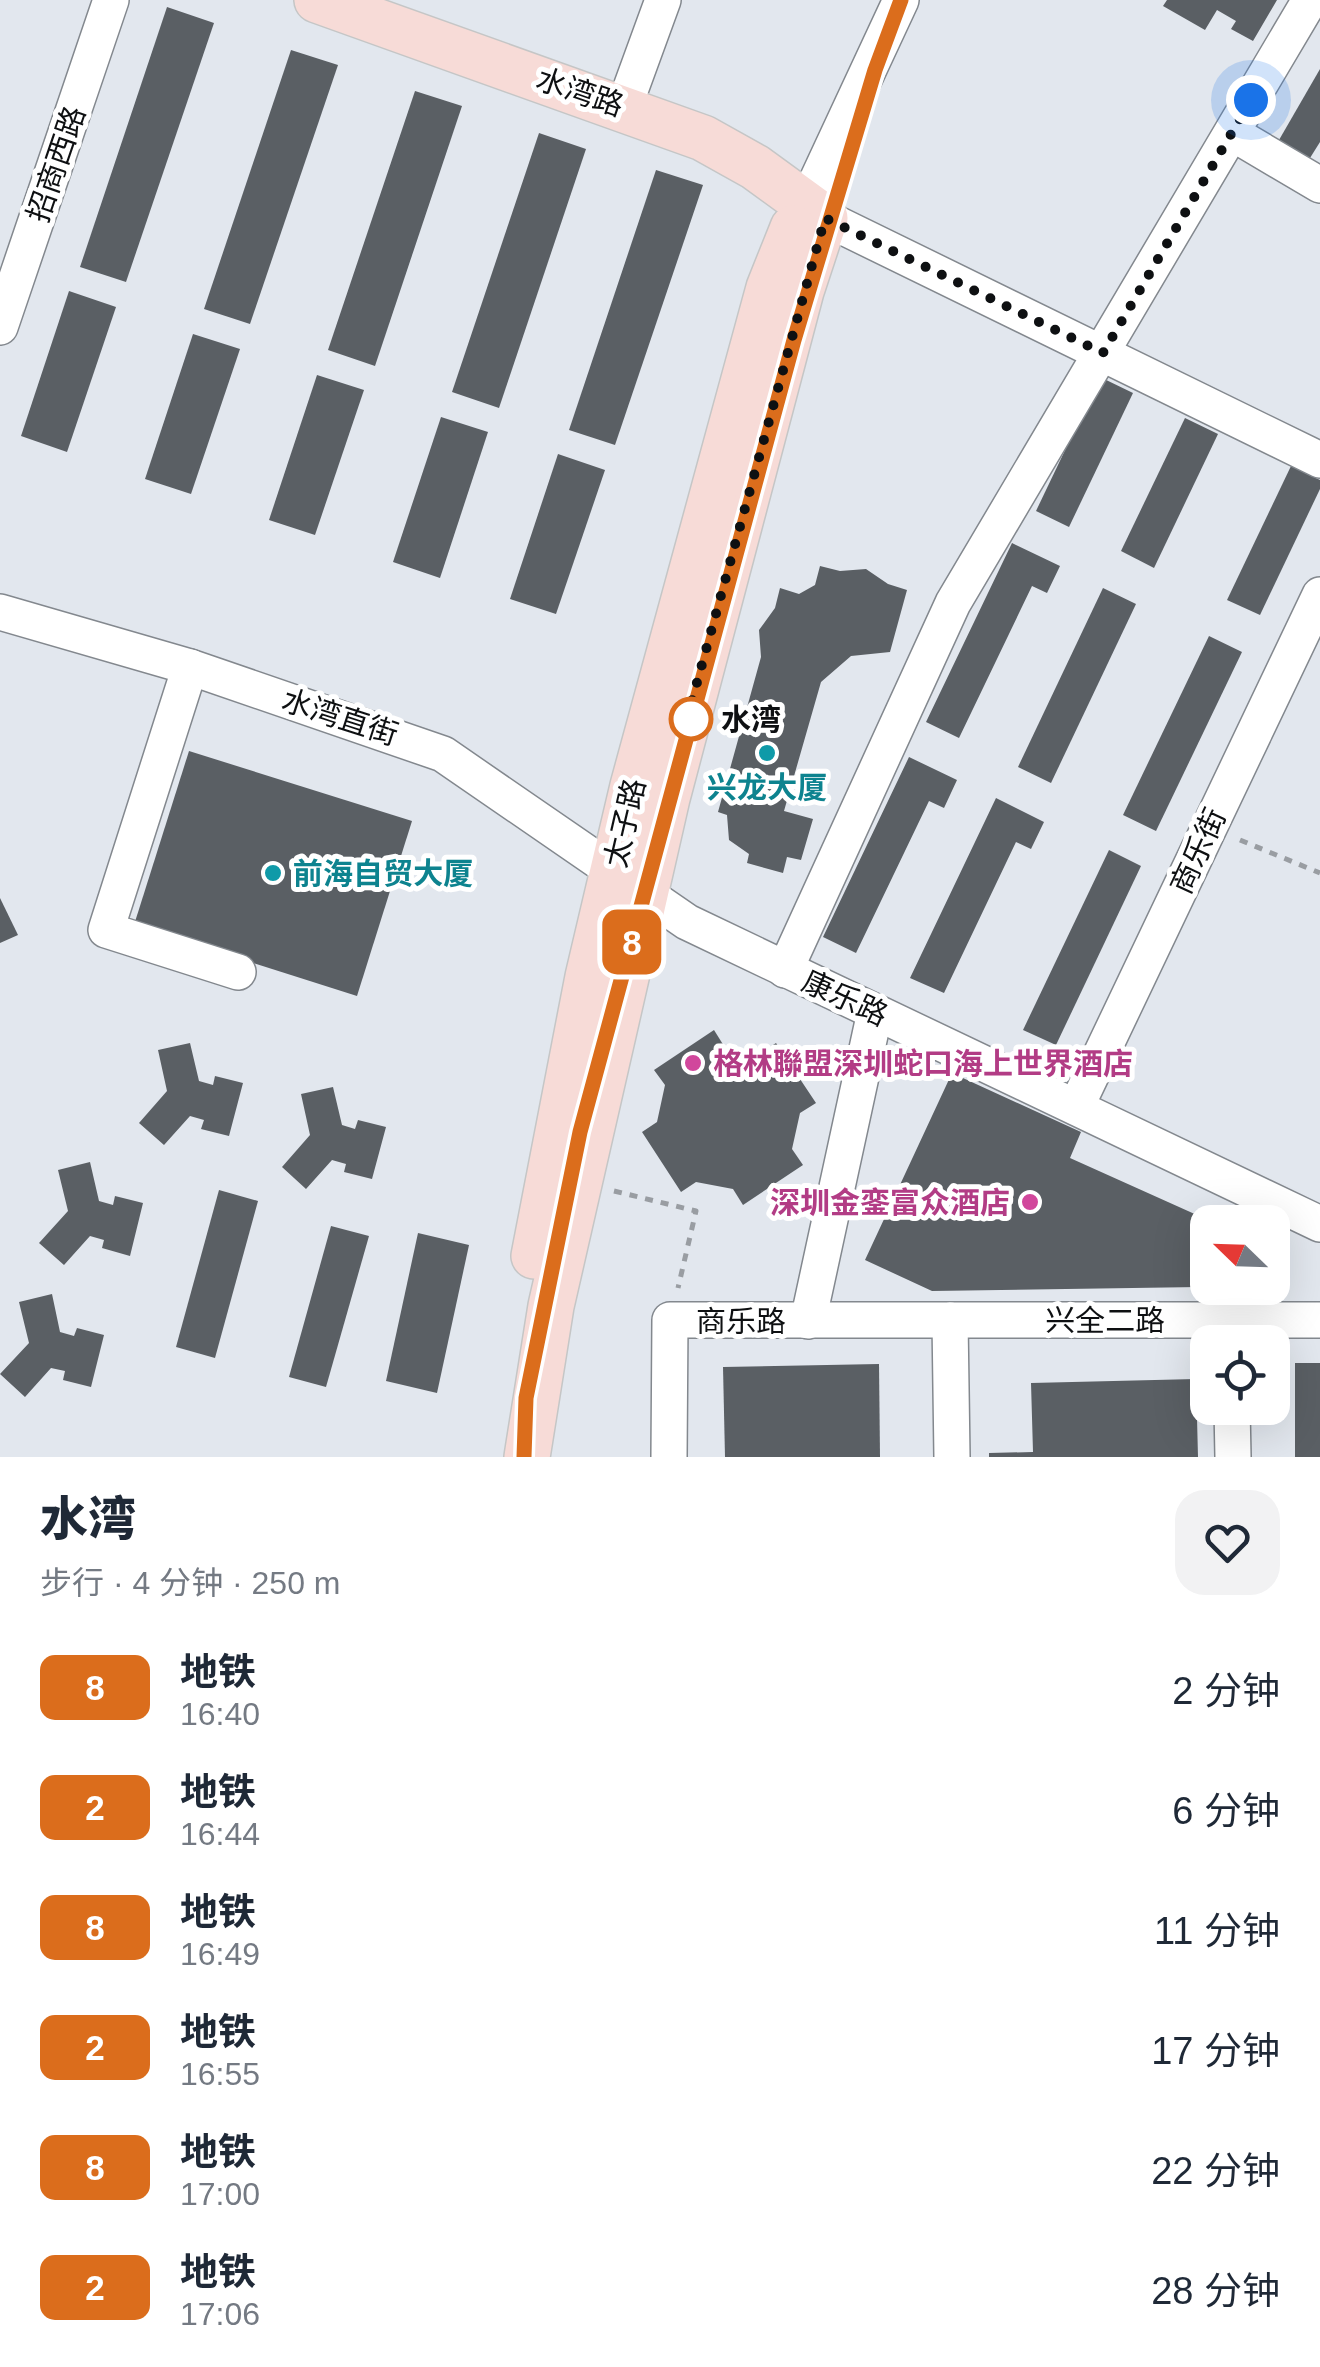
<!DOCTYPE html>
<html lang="zh">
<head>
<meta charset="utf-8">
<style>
  :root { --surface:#fff; --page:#f2f2f3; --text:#1f2937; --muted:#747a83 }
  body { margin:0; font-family:Arial,"Noto Sans SC",sans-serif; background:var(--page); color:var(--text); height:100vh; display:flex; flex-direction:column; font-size:38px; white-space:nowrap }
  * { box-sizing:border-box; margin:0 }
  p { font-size:32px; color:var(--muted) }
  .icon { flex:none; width:55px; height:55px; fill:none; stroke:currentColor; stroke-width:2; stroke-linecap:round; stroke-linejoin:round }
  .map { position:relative; height:1457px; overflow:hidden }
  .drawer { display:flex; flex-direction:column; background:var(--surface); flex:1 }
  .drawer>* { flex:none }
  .badge { padding:0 20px; border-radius:15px; font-size:35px; line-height:65px }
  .needle { width:65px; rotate:293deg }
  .fabs { position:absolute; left:1190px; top:1205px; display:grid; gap:20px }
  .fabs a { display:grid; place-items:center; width:100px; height:100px; border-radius:20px; background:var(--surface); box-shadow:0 10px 40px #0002; font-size:50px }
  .you { position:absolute; width:50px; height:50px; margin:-25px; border:8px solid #fff; border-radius:50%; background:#1a73e8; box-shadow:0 0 0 15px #1a73e833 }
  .map>.badge { position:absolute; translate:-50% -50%; box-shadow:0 0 0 5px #fff }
  .round { display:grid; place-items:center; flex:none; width:105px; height:105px; border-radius:30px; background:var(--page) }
  .summary { display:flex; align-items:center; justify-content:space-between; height:170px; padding:0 40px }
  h1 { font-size:48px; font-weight:800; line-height:75px }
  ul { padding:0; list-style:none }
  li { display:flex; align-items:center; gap:30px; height:120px; padding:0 40px }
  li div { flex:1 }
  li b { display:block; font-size:38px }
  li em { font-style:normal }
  li .badge { min-width:110px; font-weight:700; text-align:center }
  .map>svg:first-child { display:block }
  .building { fill:#5a5f64 }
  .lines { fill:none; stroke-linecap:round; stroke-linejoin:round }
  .minor-casing { stroke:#83888e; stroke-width:38 }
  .major-casing { stroke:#c5c6c6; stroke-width:48 }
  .path { stroke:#999da2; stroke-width:5; stroke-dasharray:8 8; stroke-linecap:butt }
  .minor { stroke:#fff; stroke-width:35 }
  .major { stroke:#f7dbd7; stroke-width:45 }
  .line-casing { stroke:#fff; stroke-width:22 }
  .line { stroke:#db6d1c; stroke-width:15 }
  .walk { stroke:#0e1012; stroke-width:10; stroke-dasharray:0 18 }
  .stop-dot { fill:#fff; stroke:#db6d1c; stroke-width:5 }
  .culture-dot { fill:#0f9aa8; stroke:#fff; stroke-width:4 }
  .hotel-dot { fill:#d1479c; stroke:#fff; stroke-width:4 }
  .labels { text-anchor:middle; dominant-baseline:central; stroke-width:10; stroke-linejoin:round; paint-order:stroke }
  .street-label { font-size:30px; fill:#0e1012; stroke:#fff }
  .stop-label { font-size:30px; font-weight:bold; fill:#0e1012; stroke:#fff; text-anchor:start }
  .culture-label { font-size:30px; font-weight:bold; fill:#0d838f; stroke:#fff }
  .hotel-label { font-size:30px; font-weight:bold; fill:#b23c85; stroke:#fff; text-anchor:start }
</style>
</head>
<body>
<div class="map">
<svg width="1320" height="1457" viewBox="0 0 1320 1457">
  <rect width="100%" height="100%" fill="#e2e7ee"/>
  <g class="building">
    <path d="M1167 0H1277L1253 41 1231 29 1236 21 1217 10 1205 30 1163 6Z"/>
    <path d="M167 7 214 23 126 282 80 267Z"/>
    <path d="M291 50 338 65 250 324 204 309Z"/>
    <path d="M1320 69V142L1310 158 1279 140Z"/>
    <path d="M415 91 462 106 375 366 328 350Z"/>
    <path d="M539 133 586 149 499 408 452 392Z"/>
    <path d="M656 170 703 185 615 445 569 430Z"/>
    <path d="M69 291 116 307 67 452 21 436Z"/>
    <path d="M193 334 240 349 191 494 145 479Z"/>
    <path d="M317 375 364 390 315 535 269 520Z"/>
    <path d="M1100 377 1133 393 1069 527 1036 511Z"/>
    <path d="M441 417 488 432 440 578 393 562Z"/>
    <path d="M1185 418 1218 434 1154 568 1121 551Z"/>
    <path d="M558 454 605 470 556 614 510 599Z"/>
    <path d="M1291 466 1320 480V489L1260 615 1227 600Z"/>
    <path d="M1012 543 1060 566 1047 593 1032 586 959 738 926 722Z"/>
    <path d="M820 566 840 571 866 569 888 584 907 590 890 652 851 656 821 682 784 811 813 819 801 860 787 857 783 873 747 863 749 854 729 840 727 815 718 812 761 657 759 630 775 608 780 588 799 594 815 585Z"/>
    <path d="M1103 588 1136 604 1051 783 1018 767Z"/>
    <path d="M1209 636 1242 652 1156 831 1123 815Z"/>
    <path d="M189 751 412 821 357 996 134 925Z"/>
    <path d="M909 757 957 780 944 808 929 801 856 953 823 937Z"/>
    <path d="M996 798 1044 822 1031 849 1016 842 944 993 910 978Z"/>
    <path d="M1109 850 1141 866 1056 1045 1023 1030Z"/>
    <path d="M0 898 18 935 0 943Z"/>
    <path d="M714 1030 724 1046 761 1053 776 1043 816 1103 800 1113 792 1149 803 1165 743 1205 733 1189 696 1182 681 1192 642 1132 657 1122 665 1085 654 1070Z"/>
    <path d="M190 1043 199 1081 213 1085 215 1076 243 1083 229 1136 201 1129 204 1120 190 1116 164 1145 139 1123 167 1091 158 1050Z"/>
    <path d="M952 1073 1081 1132 1070 1158 1208 1220V1269L1199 1287 932 1291 865 1260Z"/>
    <path d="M333 1087 342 1125 355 1129 358 1120 386 1127 372 1179 344 1172 346 1164 332 1160 306 1189 282 1167 310 1135 301 1094Z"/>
    <path d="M90 1162 99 1201 113 1205 115 1196 143 1203 130 1256 102 1248 104 1240 90 1236 64 1265 39 1243 68 1211 58 1170Z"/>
    <path d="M219 1190 258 1201 215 1358 176 1347Z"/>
    <path d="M331 1226 369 1236 326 1387 289 1377Z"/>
    <path d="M418 1233 469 1245 437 1393 386 1381Z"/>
    <path d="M52 1294 60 1332 74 1336 77 1328 104 1335 91 1387 63 1380 65 1371 51 1368 25 1397 0 1374 29 1343 19 1302Z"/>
    <rect x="1295" y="1363" width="25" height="94"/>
    <path d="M879 1364 880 1457H725L723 1367Z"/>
    <path d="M1196 1379 1198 1457H989V1453L1033 1452 1031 1383Z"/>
  </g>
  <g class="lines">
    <defs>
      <g id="minor">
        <path d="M624 107 663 0"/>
        <path d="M1232 133 1320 185"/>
        <path d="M806 204 901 0"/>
        <path d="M825 218 1320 460"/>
        <path d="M0 327 111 0"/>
        <path d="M0 612 190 667 443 754 687 922 1320 1224"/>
        <path d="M190 667 106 930 238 972"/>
        <path d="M785 970 953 603 1310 0"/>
        <path d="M1076 1107 1320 595"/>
        <path d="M950 1320 952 1457"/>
        <path d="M808 1321 875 1012"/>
        <path d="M1232 1408 1233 1457"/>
        <path d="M669 1457 670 1320H1320"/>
      </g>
      <g id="major">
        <path d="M317 0 703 138 755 167 825 218 801 291 667 798 551 1306 527 1457"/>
        <path d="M534 1256 588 977 633 786 769 288 793 228"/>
      </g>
    </defs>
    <use href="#minor" class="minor-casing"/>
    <use href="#major" class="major-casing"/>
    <g class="path">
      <path d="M1240 840 1320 873"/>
      <path d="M614 1191 696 1211 678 1288"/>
    </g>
    <use href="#minor" class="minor"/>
    <use href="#major" class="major"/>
  </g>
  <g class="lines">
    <defs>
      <path id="line" d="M524 1457 526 1398 580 1132 794 340 875 70 901 0"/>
    </defs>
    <use href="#line" class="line-casing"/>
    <use href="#line" class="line"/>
    <path class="walk" d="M691 719 685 726 825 218 1103 353 1251 100"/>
  </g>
  <circle class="stop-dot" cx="691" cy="719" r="20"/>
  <g class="culture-dot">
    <circle cx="767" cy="753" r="10"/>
    <circle cx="273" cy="873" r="10"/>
  </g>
  <g class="hotel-dot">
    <circle cx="693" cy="1063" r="10"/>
    <circle cx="1030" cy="1202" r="10"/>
  </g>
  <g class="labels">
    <g class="street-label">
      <text transform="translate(580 92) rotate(19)">水湾路</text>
      <text transform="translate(56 164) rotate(-71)">招商西路</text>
      <text transform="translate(340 717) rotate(18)">水湾直街</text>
      <text transform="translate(625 823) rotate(-77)">太子路</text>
      <text transform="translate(1198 851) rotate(-65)">商乐街</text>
      <text transform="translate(845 998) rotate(25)">康乐路</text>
      <text x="1105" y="1320">兴全二路</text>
      <text x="741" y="1321">商乐路</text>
    </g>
    <g class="stop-label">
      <text x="721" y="719">水湾</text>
    </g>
    <g class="culture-label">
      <text x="767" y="787">兴龙大厦</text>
      <text x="293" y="873" text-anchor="start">前海自贸大厦</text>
    </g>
    <g class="hotel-label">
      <text x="713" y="1063">格林聯盟深圳蛇口海上世界酒店</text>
      <text x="1010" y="1202" text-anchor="end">深圳金銮富众酒店</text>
    </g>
  </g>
</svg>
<div class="fabs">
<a><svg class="needle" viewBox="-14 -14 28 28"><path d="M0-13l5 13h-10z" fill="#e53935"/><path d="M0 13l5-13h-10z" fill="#747a83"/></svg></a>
<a><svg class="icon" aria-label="locate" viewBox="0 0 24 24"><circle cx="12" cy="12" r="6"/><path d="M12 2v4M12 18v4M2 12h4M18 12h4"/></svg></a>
</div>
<div class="you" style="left:1251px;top:100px"></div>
<b class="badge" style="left:632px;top:942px;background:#db6d1c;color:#fff">8</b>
</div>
<section class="drawer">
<div class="summary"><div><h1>水湾</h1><p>步行 · 4 分钟 · 250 m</p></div><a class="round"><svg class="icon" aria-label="heart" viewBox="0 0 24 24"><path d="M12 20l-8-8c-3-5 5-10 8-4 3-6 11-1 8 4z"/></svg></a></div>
<ul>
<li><span class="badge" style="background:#db6d1c;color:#fff">8</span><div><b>地铁</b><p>16:40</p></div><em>2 分钟</em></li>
<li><span class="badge" style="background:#db6d1c;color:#fff">2</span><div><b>地铁</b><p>16:44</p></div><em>6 分钟</em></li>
<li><span class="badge" style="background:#db6d1c;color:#fff">8</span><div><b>地铁</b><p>16:49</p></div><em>11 分钟</em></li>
<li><span class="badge" style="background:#db6d1c;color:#fff">2</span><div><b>地铁</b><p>16:55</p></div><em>17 分钟</em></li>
<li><span class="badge" style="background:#db6d1c;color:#fff">8</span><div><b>地铁</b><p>17:00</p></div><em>22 分钟</em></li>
<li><span class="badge" style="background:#db6d1c;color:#fff">2</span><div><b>地铁</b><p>17:06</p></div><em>28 分钟</em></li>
</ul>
</section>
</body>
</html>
